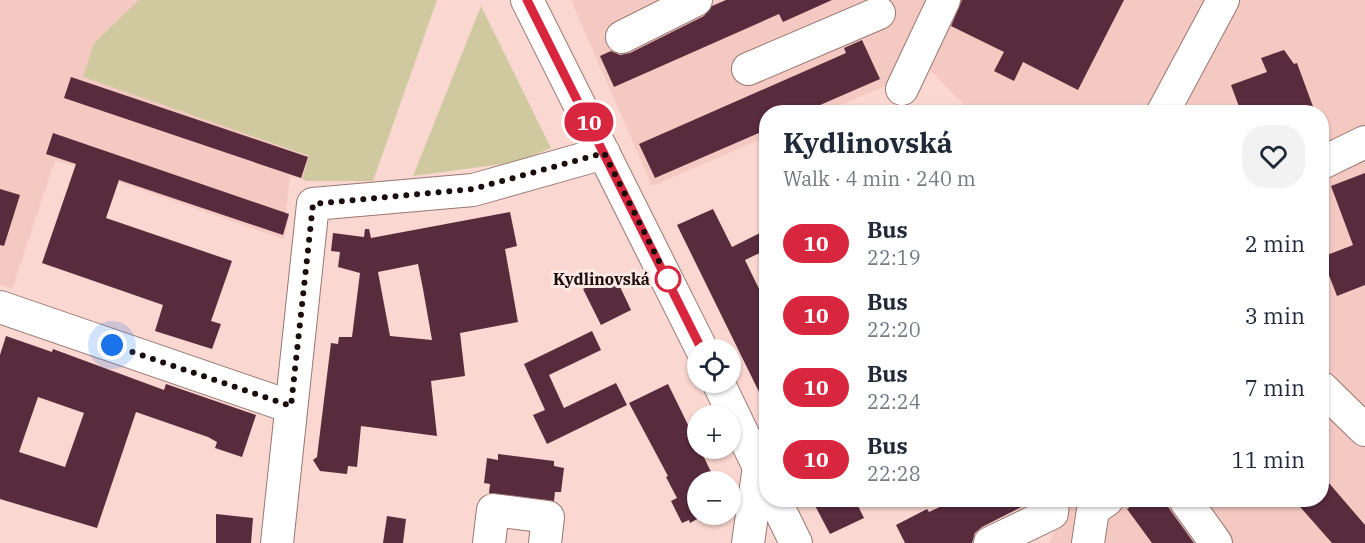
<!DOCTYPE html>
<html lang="en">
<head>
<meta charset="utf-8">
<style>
  :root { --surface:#fff; --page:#f2f2f3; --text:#1f2937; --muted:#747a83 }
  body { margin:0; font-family:"IBM Plex Serif",serif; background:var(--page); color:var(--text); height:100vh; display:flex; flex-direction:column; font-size:22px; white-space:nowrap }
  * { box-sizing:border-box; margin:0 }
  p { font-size:20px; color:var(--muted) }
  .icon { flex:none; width:33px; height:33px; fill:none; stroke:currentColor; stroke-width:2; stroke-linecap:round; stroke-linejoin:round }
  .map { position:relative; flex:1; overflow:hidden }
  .panel { position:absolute; left:759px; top:105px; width:570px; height:402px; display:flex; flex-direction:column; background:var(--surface); border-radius:24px; box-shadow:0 2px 4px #0004 }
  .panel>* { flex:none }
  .badge { padding:0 12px; border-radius:20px; font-size:21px; line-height:39px }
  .buttons { position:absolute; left:687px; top:339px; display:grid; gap:12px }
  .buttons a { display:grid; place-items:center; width:54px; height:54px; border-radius:50%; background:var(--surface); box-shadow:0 2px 4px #0004; font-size:30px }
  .you { position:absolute; width:30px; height:30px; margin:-15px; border:4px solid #fff; border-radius:50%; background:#1a73e8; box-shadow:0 0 0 9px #1a73e833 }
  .map>.badge { position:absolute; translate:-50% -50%; box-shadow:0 0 0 3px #fff }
  .round { display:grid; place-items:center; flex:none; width:63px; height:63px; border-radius:24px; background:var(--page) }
  .headline { display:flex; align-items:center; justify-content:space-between; height:102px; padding:0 24px }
  h1 { font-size:28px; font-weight:700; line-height:45px }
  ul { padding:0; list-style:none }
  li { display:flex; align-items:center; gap:18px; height:72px; padding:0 24px }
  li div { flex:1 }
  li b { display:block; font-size:22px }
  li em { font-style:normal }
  li .badge { min-width:66px; font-weight:700; text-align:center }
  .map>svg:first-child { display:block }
  .built { fill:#f4c9c1 }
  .green { fill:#d0c9a0 }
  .building { fill:#582b3d; fill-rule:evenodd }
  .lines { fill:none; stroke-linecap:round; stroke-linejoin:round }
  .minor-casing { stroke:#977872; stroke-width:34 }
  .minor { stroke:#fff; stroke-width:32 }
  .line-casing { stroke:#fff; stroke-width:14 }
  .line { stroke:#d7263d; stroke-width:9 }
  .walk { stroke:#1a0e0c; stroke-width:6; stroke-dasharray:0 10.8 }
  .stop-dot { fill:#fff; stroke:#d7263d; stroke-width:3 }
  .labels { text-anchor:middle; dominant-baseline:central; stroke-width:6; stroke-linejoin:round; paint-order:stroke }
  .stop-label { font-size:16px; font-weight:bold; fill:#1a0e0c; stroke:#fde8e4; text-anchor:end }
</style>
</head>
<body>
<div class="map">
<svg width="1365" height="543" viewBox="0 0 1365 543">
  <rect width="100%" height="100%" fill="#fad7d0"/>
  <g class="built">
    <path d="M0 0H139L94 43 83 77 309 156 302 179 290 176 286 213 289 215 284 239 55 160 12 289 0 285Z"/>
    <path d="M571 0H1365V543H1049L1070 500H1322V112H971L928 68 824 112H766V137L652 186Z"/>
  </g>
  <g class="green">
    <path d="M139 0H437L373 181H307L302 179 309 156 83 77 94 43Z"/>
    <path d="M481 6 551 148 517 162 413 176Z"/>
  </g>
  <g class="building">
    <path d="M726 0H832L783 22 779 14 614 87 600 56 611 51 620 55 630 53 704 16 712 6Z"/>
    <path d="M962 0H1124L1078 90 1023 62 1014 81 994 71 1004 52 951 26Z"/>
    <path d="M862 40 880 79 804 112H766V130L655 178 639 144 846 53 844 48Z"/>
    <path d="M1284 50 1294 64 1297 63 1315 112H1241L1231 85 1267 72 1261 58Z"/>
    <path d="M71 77 308 157 301 178 64 98Z"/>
    <path d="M53 133 289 214 283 235 119 180 106 218 232 261 211 321 221 324 212 349 155 331 163 305 42 263 76 164 46 154Z"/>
    <path d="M1365 173V285L1337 296 1322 257 1353 245 1331 186Z"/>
    <path d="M0 189 20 195 4 246 0 245Z"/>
    <path d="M713 209 732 247 766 230V250L745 260 762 295 766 293V406L677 225Z"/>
    <path d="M510 212 517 246 505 249 518 322 460 333 465 376 431 381 437 436 361 426 357 467 348 466 347 474 320 471 313 460 317 457 331 343 338 344 339 337H352L360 273 338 267 340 252 331 251 333 233 364 237 365 229H369L371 238ZM418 264 423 289 432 340 390 336 378 272Z"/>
    <path d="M614 274 631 310 601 325 583 289Z"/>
    <path d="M592 331 601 350 549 375 564 408 616 383 627 405 547 444 533 415 545 410 524 364Z"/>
    <path d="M6 336 52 352 53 349 164 390 166 384 256 415 242 457 215 448 217 442 208 437 136 412 97 528 0 499V355ZM38 397 84 413 65 467 19 452Z"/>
    <path d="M668 384 716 482H698V514H706L690 523 689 520 682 523 671 501 677 498 666 477 668 476 629 403Z"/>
    <path d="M498 454 554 461V466L564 468 561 492H555L554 501 489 493 490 484 484 483 487 458 498 460Z"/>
    <path d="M1322 475 1365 525V543H1332L1294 500H1322Z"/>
    <path d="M812 500H855L864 518 830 534Z"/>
    <path d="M955 500H1035L982 527 975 533 972 543H905L896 525 927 509 929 512Z"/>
    <path d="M1140 500H1163L1194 543H1152L1127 509Z"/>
    <path d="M216 514 253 518 251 543H216Z"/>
    <path d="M387 516 406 519 403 543H383Z"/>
  </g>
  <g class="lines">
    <defs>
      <g id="minor">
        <path d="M527 0 702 350"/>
        <path d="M622 37 696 0"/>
        <path d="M748 69 879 13"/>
        <path d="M902 89 944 0"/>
        <path d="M1163 112 1223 0"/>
        <path d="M1322 163 1365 142"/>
        <path d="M0 307 291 407"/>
        <path d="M718 382 766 482"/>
        <path d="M1322 388 1365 430"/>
        <path d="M775 500 796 543"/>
        <path d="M1185 500 1216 543"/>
        <path d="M277 543 313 204 473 190 604 153"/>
        <path d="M489 543 493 510 548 517 545 543"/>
        <path d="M748 543 759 466"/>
        <path d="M990 543 1052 513 1053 500"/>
        <path d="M1088 543 1093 510 1107 500"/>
      </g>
    </defs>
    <use href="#minor" class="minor-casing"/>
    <use href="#minor" class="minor"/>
  </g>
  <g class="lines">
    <defs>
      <path id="line" d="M527 0 702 350"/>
    </defs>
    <use href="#line" class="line-casing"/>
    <use href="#line" class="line"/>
    <path class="walk" d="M112 345 291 406 313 204 473 189 604 153 668 279"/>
  </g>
  <circle class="stop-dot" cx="668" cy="279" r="12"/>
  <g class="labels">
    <g class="stop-label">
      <text x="650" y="279">Kydlinovská</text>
    </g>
  </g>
</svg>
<div class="buttons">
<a><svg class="icon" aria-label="locate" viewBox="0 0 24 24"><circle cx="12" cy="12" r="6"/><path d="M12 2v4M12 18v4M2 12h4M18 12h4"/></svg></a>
<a>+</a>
<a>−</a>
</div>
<div class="you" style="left:112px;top:345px"></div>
<b class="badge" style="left:589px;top:122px;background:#d7263d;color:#fff">10</b>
<section class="panel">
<div class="headline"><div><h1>Kydlinovská</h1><p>Walk · 4 min · 240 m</p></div><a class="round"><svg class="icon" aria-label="heart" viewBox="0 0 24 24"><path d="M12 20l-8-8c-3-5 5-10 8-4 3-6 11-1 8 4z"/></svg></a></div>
<ul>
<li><span class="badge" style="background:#d7263d;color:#fff">10</span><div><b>Bus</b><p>22:19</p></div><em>2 min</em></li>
<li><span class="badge" style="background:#d7263d;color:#fff">10</span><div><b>Bus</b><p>22:20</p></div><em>3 min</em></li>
<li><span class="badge" style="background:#d7263d;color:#fff">10</span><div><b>Bus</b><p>22:24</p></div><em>7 min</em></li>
<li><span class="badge" style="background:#d7263d;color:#fff">10</span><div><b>Bus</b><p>22:28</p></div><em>11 min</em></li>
</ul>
</section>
</div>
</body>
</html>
